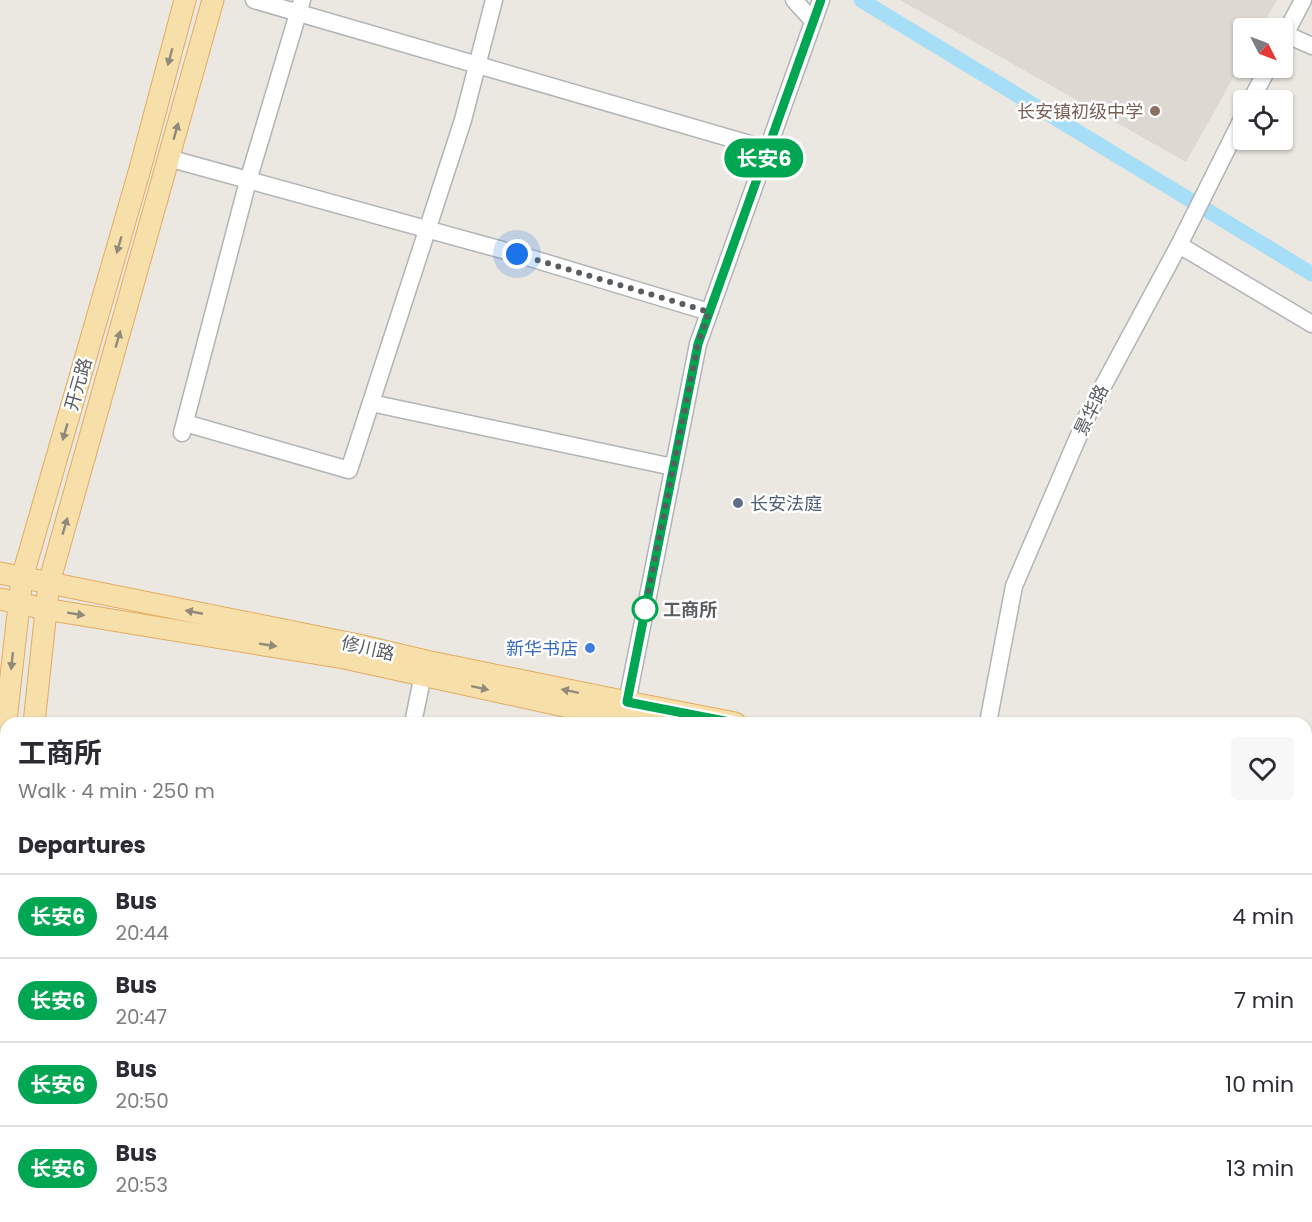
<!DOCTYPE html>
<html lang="en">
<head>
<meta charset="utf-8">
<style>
  :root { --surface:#fff; --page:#f7f7f7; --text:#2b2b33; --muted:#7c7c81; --line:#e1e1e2 }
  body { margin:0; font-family:Poppins,"Noto Sans SC",sans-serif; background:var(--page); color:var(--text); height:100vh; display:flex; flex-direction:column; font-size:22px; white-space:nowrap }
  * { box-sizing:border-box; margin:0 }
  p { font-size:20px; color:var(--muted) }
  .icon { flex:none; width:33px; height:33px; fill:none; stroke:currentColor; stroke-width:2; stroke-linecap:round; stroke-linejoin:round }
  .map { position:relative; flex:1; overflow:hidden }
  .drawer { position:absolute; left:0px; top:717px; width:1312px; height:506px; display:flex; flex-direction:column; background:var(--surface); border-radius:18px 18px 0 0; box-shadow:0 2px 4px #0004 }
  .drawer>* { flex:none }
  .badge { padding:0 12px; border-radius:20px; font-size:21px; line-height:39px }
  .needle { width:39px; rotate:132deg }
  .fabs { position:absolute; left:1233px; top:18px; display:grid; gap:12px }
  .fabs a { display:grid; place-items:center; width:60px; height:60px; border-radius:6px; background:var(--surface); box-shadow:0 2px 4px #0004; font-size:30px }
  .you { position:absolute; width:30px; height:30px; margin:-15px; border:4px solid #fff; border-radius:50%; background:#1a73e8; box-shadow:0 0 0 9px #1a73e833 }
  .map>.badge { position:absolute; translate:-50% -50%; box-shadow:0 0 0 3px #fff }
  h2 { padding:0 18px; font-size:22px; line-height:54px }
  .round { display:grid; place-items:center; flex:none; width:63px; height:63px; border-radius:6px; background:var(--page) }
  .head { display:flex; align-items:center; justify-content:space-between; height:102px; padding:0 18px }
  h1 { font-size:28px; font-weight:700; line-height:45px }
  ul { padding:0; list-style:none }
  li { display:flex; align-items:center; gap:18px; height:84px; padding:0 18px; border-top:2px solid var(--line) }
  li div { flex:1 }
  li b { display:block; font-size:22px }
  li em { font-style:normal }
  li .badge { min-width:66px; font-weight:700; text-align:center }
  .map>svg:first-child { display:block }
  .education { fill:#ddd9d2 }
  .green { fill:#c4e1bf }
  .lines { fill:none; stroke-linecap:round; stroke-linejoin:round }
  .canal { stroke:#a5def6; stroke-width:15 }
  .minor-casing { stroke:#b1b4b7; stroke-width:19 }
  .major-casing { stroke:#e3ac61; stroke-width:23 }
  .minor { stroke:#fff; stroke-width:16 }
  .major { stroke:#f7dfa9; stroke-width:21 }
  .oneway { fill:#908a7a }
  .line-casing { stroke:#fff; stroke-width:14 }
  .line { stroke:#00a651; stroke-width:9 }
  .walk { stroke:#595d60; stroke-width:6; stroke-dasharray:0 10.8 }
  .education-dot { fill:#8d6e63; stroke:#fff; stroke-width:2 }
  .service-dot { fill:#5c6f8a; stroke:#fff; stroke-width:2 }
  .stop-dot { fill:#fff; stroke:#00a651; stroke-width:3 }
  .shop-dot { fill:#3f7fe0; stroke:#fff; stroke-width:2 }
  .labels { text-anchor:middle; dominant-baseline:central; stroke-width:5; stroke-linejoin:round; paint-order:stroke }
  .education-label { font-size:18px; fill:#785e54; stroke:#fff; text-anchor:end }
  .street-label { font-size:18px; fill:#595d60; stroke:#fff }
  .service-label { font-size:18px; fill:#4e5e75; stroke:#fff; text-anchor:start }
  .stop-label { font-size:18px; font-weight:bold; fill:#595d60; stroke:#fff; text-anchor:start }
  .shop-label { font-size:18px; fill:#366cbe; stroke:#fff; text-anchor:end }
</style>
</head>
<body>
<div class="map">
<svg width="1312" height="1222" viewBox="0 0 1312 1222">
  <rect width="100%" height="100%" fill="#ebe7e1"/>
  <g class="education">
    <path d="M900 0H1277L1261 28H1244L1243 60 1186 162Z"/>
    <path d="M707 1216 921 1217V1222H676L675 1220Z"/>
  </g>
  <path class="green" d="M630 1217V1219L570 1222V1217Z"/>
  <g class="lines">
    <path class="canal" d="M861 0 1312 274"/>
    <defs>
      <g id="minor">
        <path d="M254 0 767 149"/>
        <path d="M794 0 813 21"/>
        <path d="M1285 34 1312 46"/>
        <path d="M1282 40 1303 0"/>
        <path d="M1251 100 1268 68"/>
        <path d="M168 158 517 254 709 312"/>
        <path d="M1179 245 1312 324"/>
        <path d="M371 403 673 467"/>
        <path d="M185 423 349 470 463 120 494 0"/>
        <path d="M182 433 248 181 302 0"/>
        <path d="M625 712 698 344 821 0"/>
        <path d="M413 723 425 665"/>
        <path d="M988 723 1014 586 1088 414 1179 245 1244 115"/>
        <path d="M272 1222 274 1216"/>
        <path d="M436 1222V1216"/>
        <path d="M538 1222 539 1216"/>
        <path d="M945 1222V1216"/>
      </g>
      <g id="major">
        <path d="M0 573 358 645 426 661 627 702 735 723"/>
        <path d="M0 599 45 609 344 658 642 723"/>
        <path d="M34 723 49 583 213 0"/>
        <path d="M0 774 22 578 140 169 185 0"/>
        <path d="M1306 843 1312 844"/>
        <path d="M1306 859 1312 861"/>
        <path d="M0 1060 6 999"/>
      </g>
    </defs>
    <use href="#minor" class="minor-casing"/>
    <use href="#major" class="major-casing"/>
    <use href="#minor" class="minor"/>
    <use href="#major" class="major"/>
  </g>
  <defs><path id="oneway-solid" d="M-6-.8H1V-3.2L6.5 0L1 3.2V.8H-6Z" transform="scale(1.5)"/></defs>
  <g class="oneway">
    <use href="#oneway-solid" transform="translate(170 57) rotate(105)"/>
    <use href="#oneway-solid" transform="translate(176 131) rotate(-74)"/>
    <use href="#oneway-solid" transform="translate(119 245) rotate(106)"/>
    <use href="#oneway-solid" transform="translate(118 339) rotate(-74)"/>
    <use href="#oneway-solid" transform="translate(65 432) rotate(106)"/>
    <use href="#oneway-solid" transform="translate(65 526) rotate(-74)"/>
    <use href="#oneway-solid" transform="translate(194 612) rotate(-169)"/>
    <use href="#oneway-solid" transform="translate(76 614) rotate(9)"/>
    <use href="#oneway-solid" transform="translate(268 645) rotate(9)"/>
    <use href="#oneway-solid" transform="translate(12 661) rotate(96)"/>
    <use href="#oneway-solid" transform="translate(480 688) rotate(12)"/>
    <use href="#oneway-solid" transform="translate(570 691) rotate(-168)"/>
  </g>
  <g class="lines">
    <defs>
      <path id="line" d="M735 723 627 702 698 344 821 0"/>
    </defs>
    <use href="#line" class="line-casing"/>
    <use href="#line" class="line"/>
    <path class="walk" d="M517 254 709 312 698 344 645 609"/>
  </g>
  <circle class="education-dot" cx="1155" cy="111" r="6"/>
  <circle class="service-dot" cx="738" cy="503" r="6"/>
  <circle class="stop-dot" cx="645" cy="609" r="12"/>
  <circle class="shop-dot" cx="590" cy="648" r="6"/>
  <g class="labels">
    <g class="education-label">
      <text x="1143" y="111">长安镇初级中学</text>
    </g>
    <g class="street-label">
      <text transform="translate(78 384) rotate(-74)">开元路</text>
      <text transform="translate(1091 410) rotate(-64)">景华路</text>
      <text transform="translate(368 648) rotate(13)">修川路</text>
    </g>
    <g class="service-label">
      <text x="750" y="503">长安法庭</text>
    </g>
    <g class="stop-label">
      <text x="663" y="609">工商所</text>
    </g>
    <g class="shop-label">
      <text x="578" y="648">新华书店</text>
    </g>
  </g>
</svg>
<div class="fabs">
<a><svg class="needle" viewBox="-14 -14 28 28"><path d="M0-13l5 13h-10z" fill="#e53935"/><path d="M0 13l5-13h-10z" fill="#7c7c81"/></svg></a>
<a><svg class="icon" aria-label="locate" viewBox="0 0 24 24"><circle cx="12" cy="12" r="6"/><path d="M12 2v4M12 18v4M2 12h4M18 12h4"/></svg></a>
</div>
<div class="you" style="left:517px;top:254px"></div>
<b class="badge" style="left:764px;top:158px;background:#00a651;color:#fff">长安6</b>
<section class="drawer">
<div class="head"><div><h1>工商所</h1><p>Walk · 4 min · 250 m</p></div><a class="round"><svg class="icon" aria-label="heart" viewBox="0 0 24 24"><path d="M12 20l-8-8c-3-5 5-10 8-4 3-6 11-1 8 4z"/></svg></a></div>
<h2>Departures</h2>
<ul>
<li><span class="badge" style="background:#00a651;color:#fff">长安6</span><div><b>Bus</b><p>20:44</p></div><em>4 min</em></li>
<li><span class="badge" style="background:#00a651;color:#fff">长安6</span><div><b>Bus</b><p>20:47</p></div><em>7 min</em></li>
<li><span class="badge" style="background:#00a651;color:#fff">长安6</span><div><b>Bus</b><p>20:50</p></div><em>10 min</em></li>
<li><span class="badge" style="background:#00a651;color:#fff">长安6</span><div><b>Bus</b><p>20:53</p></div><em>13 min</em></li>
</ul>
</section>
</div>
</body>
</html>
